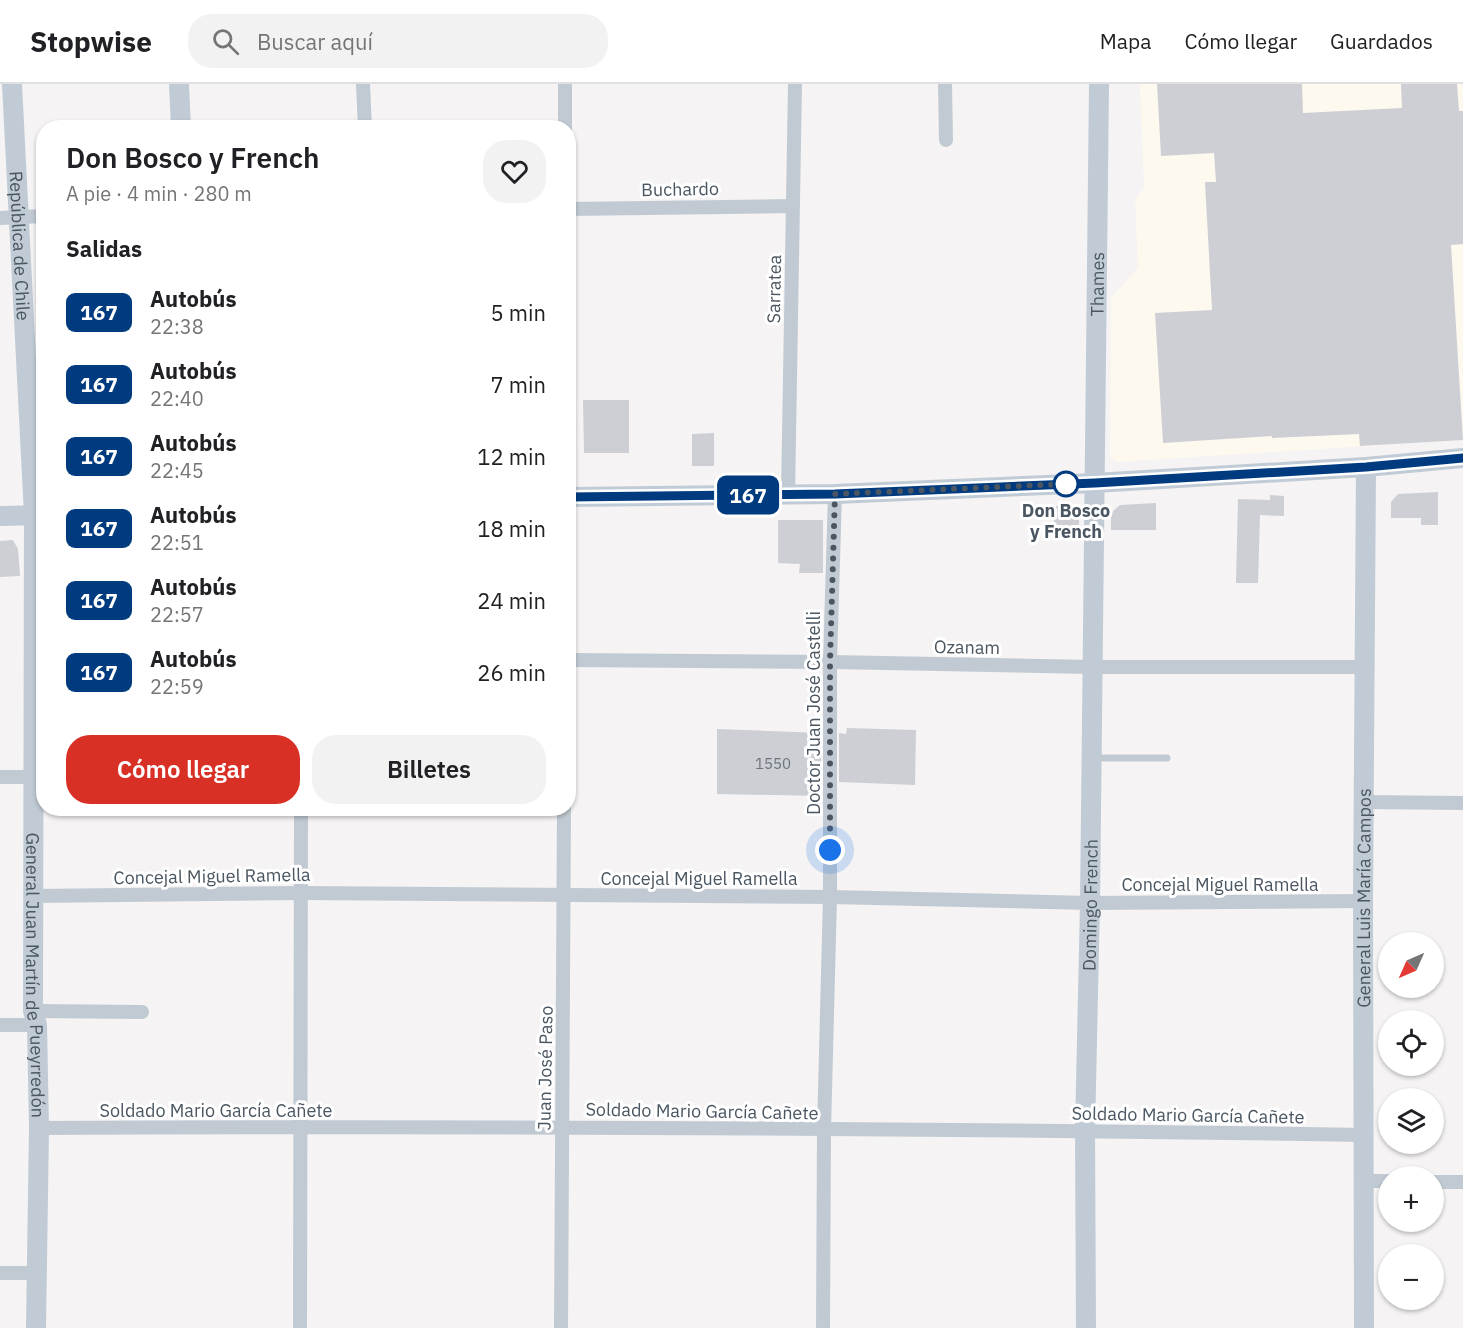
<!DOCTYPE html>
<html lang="es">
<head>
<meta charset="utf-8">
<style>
  :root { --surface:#fff; --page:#f2f2f2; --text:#202124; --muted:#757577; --line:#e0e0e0; --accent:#d93025 }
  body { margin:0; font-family:"IBM Plex Sans",sans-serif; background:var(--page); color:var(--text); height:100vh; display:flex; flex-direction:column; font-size:22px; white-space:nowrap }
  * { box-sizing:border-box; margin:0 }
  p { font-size:20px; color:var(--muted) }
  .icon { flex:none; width:33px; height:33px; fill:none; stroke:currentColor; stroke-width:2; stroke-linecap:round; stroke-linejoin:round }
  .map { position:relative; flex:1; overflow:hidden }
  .side { position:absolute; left:36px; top:36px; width:540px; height:696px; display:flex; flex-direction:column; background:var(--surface); border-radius:24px; box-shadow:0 2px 4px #0004 }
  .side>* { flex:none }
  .badge { padding:0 12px; border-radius:9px; font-size:21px; line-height:39px }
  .needle { width:39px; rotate:225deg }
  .fabs { position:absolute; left:1378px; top:848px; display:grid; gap:12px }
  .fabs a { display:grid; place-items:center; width:66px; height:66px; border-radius:50%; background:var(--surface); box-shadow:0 2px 4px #0004; font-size:30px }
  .you { position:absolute; width:30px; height:30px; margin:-15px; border:4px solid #fff; border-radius:50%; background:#1a73e8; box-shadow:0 0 0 9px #1a73e833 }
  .map>.badge { position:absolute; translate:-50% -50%; box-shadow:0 0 0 3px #fff }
  h2 { padding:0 30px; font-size:22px; line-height:54px }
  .round { display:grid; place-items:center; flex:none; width:63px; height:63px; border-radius:24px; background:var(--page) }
  .summary { display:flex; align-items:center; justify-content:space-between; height:102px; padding:0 30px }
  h1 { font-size:28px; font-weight:600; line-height:45px }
  .action { display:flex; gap:12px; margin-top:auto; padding:12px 30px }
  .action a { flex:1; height:69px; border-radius:24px; background:var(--accent); color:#fff; font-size:24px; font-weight:600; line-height:69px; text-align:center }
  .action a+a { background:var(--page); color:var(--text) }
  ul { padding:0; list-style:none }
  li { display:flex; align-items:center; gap:18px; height:72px; padding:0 30px }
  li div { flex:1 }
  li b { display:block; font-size:22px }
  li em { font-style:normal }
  li .badge { min-width:66px; font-weight:700; text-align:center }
  header { display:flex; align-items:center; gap:36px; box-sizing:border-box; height:84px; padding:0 30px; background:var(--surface); border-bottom:2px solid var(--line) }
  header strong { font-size:28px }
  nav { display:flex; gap:33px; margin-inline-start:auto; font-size:21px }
  .search { width:420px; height:54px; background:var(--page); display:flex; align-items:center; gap:15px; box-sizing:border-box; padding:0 21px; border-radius:24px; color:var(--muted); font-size:22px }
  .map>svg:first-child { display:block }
  .commercial { fill:#fdf9ef }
  .building { fill:#cdcfd5 }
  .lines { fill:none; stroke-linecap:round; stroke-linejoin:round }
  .lane { stroke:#c1cad2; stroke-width:7 }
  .street { stroke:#c1cad2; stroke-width:14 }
  .secondary { stroke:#c1cbd6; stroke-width:20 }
  .line-casing { stroke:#fff; stroke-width:14 }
  .line { stroke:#003b80; stroke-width:9 }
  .walk { stroke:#4a5661; stroke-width:6; stroke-dasharray:0 10.8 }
  .stop-dot { fill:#fff; stroke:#003b80; stroke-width:3 }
  .labels { text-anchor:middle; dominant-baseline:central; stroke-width:6; stroke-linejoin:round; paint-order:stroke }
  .number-label { font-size:15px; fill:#6b747e }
  .street-label { font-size:18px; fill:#4a5661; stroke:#fff }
  .stop-label { font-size:18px; font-weight:bold; fill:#4a5661; stroke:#fff }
</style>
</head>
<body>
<header>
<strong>Stopwise</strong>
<div class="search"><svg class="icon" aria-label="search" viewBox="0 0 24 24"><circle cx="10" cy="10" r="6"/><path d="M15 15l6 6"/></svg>Buscar aquí</div>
<nav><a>Mapa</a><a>Cómo llegar</a><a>Guardados</a></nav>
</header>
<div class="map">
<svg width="1463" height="1244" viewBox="0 0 1463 1244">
  <rect width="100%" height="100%" fill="#f5f3f3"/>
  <path class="commercial" d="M1140 0H1463V356L1116 378 1110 372 1111 214 1138 184 1135 117 1144 104Z"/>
  <g class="building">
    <path d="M1157 0H1302L1303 29 1402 24 1401 0H1457L1459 27H1463V160L1451 161 1463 356 1360 362 1359 350 1272 354V352L1163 359 1155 229 1212 226 1205 98H1216L1214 69 1161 72Z"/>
    <path d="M583 316H629V369H584Z"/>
    <path d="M714 349V382H692V350Z"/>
    <path d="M1438 408V441H1421V434H1391V418L1398 410Z"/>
    <path d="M1270 411 1284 412V432L1260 431 1258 499H1236L1238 415 1270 416Z"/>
    <path d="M1156 419V446H1111V429L1120 421Z"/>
    <path d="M1054 422H1073L1079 429V450H1054Z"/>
    <path d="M778 436H823V489H799L800 480 778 479Z"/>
    <path d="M13 456 18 465 20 492 0 493V457Z"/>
    <path d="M847 644 916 646 915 701 839 698V649L846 650Z"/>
    <path d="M717 645 821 649V712L717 710Z"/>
  </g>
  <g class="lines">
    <path class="lane" d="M1094 674H1167"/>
    <g class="street">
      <path d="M363 0 365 44"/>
      <path d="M945 0 946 56"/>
      <path d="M565 44V0"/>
      <path d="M568 125 793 122"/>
      <path d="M0 134 44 132"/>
      <path d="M788 411 795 0"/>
      <path d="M568 576 830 578 1092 583H1366"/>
      <path d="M0 693H34"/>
      <path d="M1365 718 1463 719"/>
      <path d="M34 812 300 809 830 813 1090 819 1363 817"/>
      <path d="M33 927 142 928"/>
      <path d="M0 941H37"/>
      <path d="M39 1044C481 1042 923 1044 1365 1051"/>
      <path d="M1365 1097H1389"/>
      <path d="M1434 1098H1463"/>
      <path d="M0 1189H38"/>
      <path d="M300 1244 301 724"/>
      <path d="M561 1244 564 724"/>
      <path d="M823 1244 824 1046 830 813V578L835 410"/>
    </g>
    <g class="secondary">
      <path id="s1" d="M12 0 34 431 33 927 37 941 39 1044 36 1244"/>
      <path d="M179 0 181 44"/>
      <path d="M568 413 835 410 1094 399 1366 383 1463 374"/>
      <path d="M0 432 44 431"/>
      <path id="s2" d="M1086 1244 1085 1047 1090 819 1099 0"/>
      <path id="s3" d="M1364 1244 1363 817 1366 383"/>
    </g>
  </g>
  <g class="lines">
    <defs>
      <path id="line" d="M568 413 835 410 1095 399 1366 383 1463 374"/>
    </defs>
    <use href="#line" class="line-casing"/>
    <use href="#line" class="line"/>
    <path class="walk" d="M830 766V578L835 410 1066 400"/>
  </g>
  <circle class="stop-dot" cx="1066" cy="400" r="12"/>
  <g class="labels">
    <g class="number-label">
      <text x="773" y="679">1550</text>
    </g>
    <g class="street-label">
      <text transform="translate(680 105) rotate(-1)">Buchardo</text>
      <text stroke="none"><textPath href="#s1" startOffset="162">República de Chile</textPath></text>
      <text stroke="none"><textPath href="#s2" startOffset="1044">Thames</textPath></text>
      <text transform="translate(774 205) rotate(-89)">Sarratea</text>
      <text transform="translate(967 563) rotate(1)">Ozanam</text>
      <text transform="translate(813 629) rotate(-90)">Doctor Juan José Castelli</text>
      <text transform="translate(212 792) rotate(-1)">Concejal Miguel Ramella</text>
      <text x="699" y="794">Concejal Miguel Ramella</text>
      <text x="1220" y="800">Concejal Miguel Ramella</text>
      <text stroke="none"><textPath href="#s3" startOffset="430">General Luis María Campos</textPath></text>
      <text stroke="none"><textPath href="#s2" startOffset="423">Domingo French</textPath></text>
      <text stroke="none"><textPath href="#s1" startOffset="892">General Juan Martín de Pueyrredón</textPath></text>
      <text transform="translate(545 984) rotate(-89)">Juan José Paso</text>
      <text x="216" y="1026">Soldado Mario García Cañete</text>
      <text transform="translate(702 1027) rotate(1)">Soldado Mario García Cañete</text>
      <text transform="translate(1188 1031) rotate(1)">Soldado Mario García Cañete</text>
    </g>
    <g class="stop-label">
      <text x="1066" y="426">Don Bosco<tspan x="1066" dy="21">y French</tspan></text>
    </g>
  </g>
</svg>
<div class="fabs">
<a><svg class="needle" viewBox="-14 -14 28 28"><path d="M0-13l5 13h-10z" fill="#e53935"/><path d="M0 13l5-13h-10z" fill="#757577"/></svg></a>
<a><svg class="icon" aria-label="locate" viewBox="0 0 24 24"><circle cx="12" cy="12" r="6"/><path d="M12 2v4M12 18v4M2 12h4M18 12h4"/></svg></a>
<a><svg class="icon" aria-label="layers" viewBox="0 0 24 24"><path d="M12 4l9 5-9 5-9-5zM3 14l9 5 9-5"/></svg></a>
<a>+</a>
<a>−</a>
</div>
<div class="you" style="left:830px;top:766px"></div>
<b class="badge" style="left:748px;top:411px;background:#003b80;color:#fff">167</b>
<section class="side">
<div class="summary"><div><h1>Don Bosco y French</h1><p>A pie · 4 min · 280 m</p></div><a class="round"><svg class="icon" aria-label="heart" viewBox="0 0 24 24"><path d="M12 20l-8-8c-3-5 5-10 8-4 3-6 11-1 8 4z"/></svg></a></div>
<h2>Salidas</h2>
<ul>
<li><span class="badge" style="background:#003b80;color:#fff">167</span><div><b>Autobús</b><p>22:38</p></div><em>5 min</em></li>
<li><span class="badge" style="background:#003b80;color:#fff">167</span><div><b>Autobús</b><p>22:40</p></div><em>7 min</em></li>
<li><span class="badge" style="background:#003b80;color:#fff">167</span><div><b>Autobús</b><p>22:45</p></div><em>12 min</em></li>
<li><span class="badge" style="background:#003b80;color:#fff">167</span><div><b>Autobús</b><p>22:51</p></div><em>18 min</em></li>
<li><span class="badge" style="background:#003b80;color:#fff">167</span><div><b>Autobús</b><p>22:57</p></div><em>24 min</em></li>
<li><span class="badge" style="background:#003b80;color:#fff">167</span><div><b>Autobús</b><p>22:59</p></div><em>26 min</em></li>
</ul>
<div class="action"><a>Cómo llegar</a><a>Billetes</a></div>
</section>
</div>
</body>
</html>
